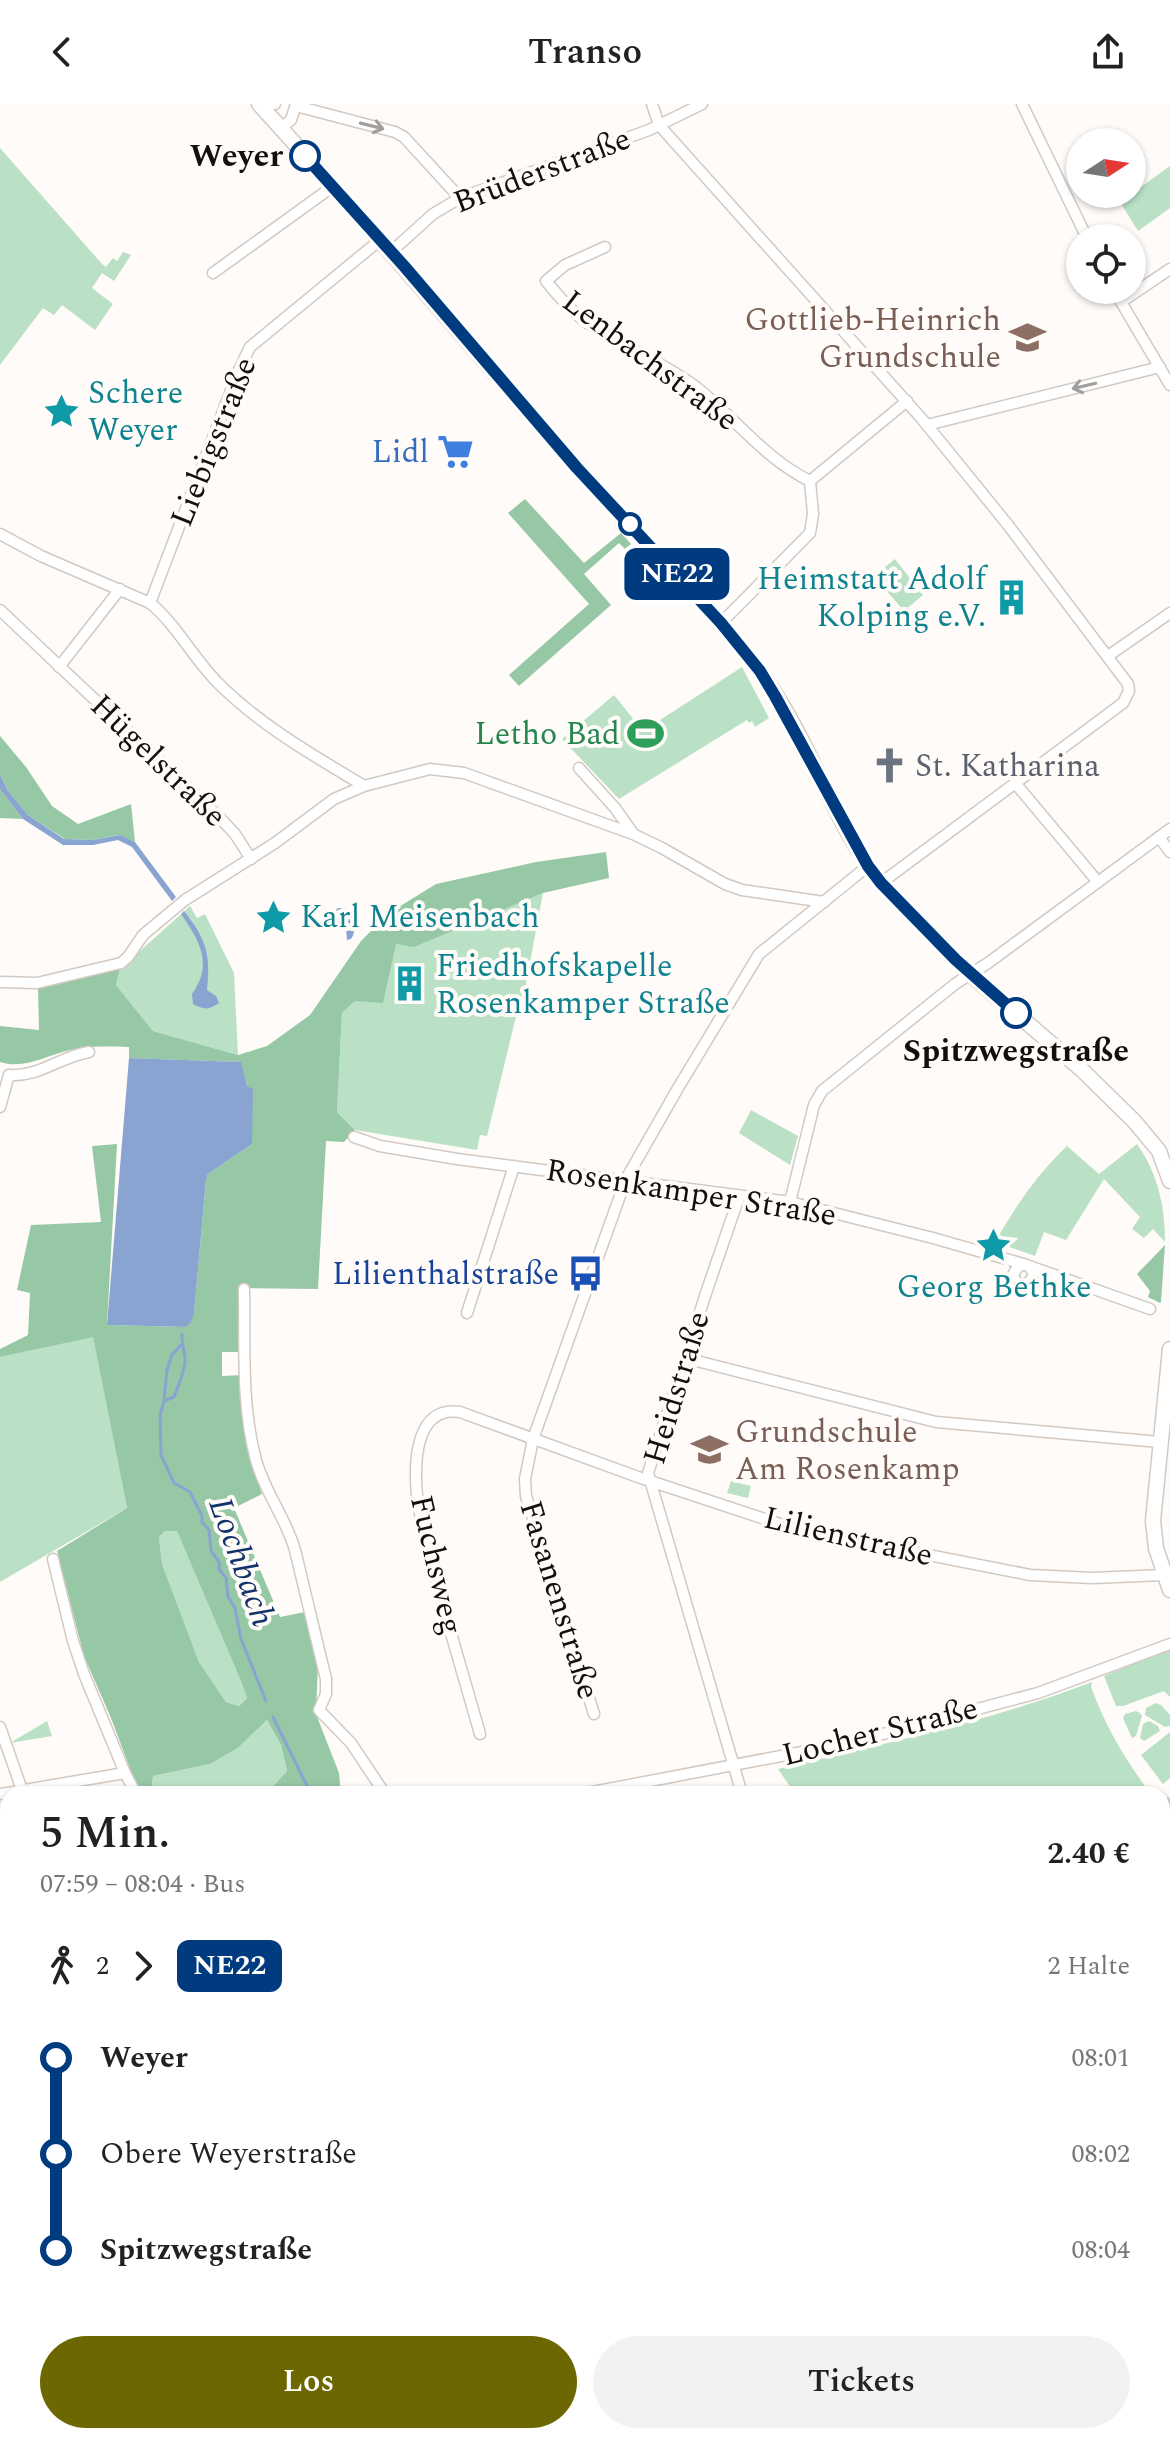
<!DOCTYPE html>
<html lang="de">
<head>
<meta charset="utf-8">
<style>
  :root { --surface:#fff; --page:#f2f2f2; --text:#222; --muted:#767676; --accent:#6c6700 }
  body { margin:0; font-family:Spectral,serif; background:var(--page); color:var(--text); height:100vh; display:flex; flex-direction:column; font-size:30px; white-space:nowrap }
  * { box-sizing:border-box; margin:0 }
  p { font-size:26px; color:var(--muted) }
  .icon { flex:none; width:44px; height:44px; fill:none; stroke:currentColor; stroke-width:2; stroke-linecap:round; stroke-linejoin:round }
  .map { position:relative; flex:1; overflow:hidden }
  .sheet { position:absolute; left:0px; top:1682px; width:1170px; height:658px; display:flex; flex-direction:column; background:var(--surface); border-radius:24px 24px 0 0; box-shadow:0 2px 6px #0004 }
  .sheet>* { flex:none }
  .badge { padding:0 16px; border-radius:12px; font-size:28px; line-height:52px }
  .needle { width:52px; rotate:78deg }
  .tools { position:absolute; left:1066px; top:24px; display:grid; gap:16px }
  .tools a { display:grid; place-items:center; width:80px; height:80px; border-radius:50%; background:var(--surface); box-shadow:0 2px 6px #0004; font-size:40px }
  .map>.badge { position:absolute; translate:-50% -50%; box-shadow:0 0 0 4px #fff }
  .legs { display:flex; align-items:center; gap:12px; height:88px; padding:0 40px; font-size:26px }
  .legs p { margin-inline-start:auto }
  .head { display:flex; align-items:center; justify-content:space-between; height:136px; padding:0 40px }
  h1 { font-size:44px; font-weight:600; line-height:60px }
  .action { display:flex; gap:16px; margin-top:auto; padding:16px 40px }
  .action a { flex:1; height:92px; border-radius:48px; background:var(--accent); color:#fff; font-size:32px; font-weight:600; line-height:92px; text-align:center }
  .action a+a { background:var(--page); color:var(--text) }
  ul { padding:0 40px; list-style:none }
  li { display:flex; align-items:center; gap:28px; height:96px; font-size:30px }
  li i { display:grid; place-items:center; width:12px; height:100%; margin:0 10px; background:currentColor }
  li i::after { content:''; width:20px; height:20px; margin:-10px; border:6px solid; border-radius:50%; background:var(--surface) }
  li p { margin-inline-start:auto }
  li:first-child i { background:linear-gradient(#0000 50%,currentColor 0) }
  li:last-child i { background:linear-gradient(currentColor 50%,#0000 0) }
  header { display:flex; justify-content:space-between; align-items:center; height:104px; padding:0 40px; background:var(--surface); font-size:36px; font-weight:600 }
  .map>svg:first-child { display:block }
  .green { fill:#bae1c5 }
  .forest { fill:#96c8a5; fill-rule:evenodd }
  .water { fill:#89a4d0 }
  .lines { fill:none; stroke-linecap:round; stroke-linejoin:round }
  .stream { stroke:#89a4d0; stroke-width:3 }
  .minor-casing { stroke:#d2c9c2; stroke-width:13 }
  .tertiary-casing { stroke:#d2c9c2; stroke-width:15 }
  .secondary-casing { stroke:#d2c9c2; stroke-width:17 }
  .minor { stroke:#fff; stroke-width:10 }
  .tertiary { stroke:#fff; stroke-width:12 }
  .secondary { stroke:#fff; stroke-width:14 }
  .oneway { stroke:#a09f9e }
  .line-1-casing { stroke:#fff; stroke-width:18 }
  .line-1 { stroke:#003b80; stroke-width:12 }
  .stop-1-dot { fill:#fff; stroke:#003b80; stroke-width:4 }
  .labels { text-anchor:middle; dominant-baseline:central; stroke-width:8; stroke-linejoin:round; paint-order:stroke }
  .stop-label { font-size:32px; font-weight:bold; fill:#120f0d; stroke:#fffbf8; text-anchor:end }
  .street-label { font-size:32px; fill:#120f0d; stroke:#fffbf8 }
  .education-label { font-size:32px; fill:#785e54; stroke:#fffbf8; text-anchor:end }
  .culture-label { font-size:32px; fill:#0d838f; stroke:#fffbf8; text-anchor:start }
  .shop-label { font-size:32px; fill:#366cbe; stroke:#fffbf8; text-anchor:end }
  .leisure-label { font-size:32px; fill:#27864d; stroke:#fffbf8; text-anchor:end }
  .worship-label { font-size:32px; fill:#5b616d; stroke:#fffbf8; text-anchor:start }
  .transit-label { font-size:32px; fill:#164399; stroke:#fffbf8; text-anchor:end }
  .water-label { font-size:34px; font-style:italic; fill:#13346a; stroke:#fffbf8 }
</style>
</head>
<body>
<header><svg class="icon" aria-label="back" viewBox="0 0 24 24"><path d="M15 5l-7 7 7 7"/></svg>Transo<svg class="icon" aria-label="share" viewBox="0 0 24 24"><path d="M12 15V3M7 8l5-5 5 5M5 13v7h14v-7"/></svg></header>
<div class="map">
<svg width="1170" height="2339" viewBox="0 0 1170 2339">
  <rect width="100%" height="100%" fill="#fffbf8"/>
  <g class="green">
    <path d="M0 44 102 160 106 163 113 154 117 157 123 148 131 151 114 177 102 169 92 184 113 200 95 226 62 201 54 211 43 204 0 261Z"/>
    <path d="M1170 62V104L1138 127 1120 98Z"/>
    <path d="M895 455 923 491 904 507 874 472Z"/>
    <path d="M742 563 769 614 755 623 752 617 749 619 747 616 619 695 562 635 614 591 643 627Z"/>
    <path d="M543 789 522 901 519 900 487 1032 480 1031 477 1046 355 1026 337 1008 342 909 355 897 396 840 414 842Z"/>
    <path d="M190 802 197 814 205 810 234 869 238 951 153 927 116 881 120 865Z"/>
    <path d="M751 1006 798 1032 790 1061 739 1029Z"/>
    <path d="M1137 1040C1158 1070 1165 1102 1165 1138L1153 1125 1144 1134 1132 1125 1140 1113 1104 1075 1066 1136 1044 1128 1035 1152 995 1138C1016 1102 1037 1070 1067 1042L1099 1070Z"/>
    <path d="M93 1232 127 1404 0 1478V1253Z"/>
    <path d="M731 1377 751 1382 748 1394 727 1389Z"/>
    <path d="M165 1427H177L243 1579 247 1594 239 1602 226 1598 199 1558 162 1460 159 1433Z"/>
    <path d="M1170 1545V1593L1164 1587 1123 1602H1116L1104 1572Z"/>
    <path d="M1092 1578 1091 1583C1106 1623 1125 1656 1151 1690H795L778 1665C884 1640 990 1617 1092 1578Z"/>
    <path d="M1156 1599 1161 1601 1170 1611V1622L1165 1623 1145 1611 1146 1604Z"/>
    <path d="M1136 1607 1140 1609 1142 1612 1136 1632 1132 1634 1123 1614 1125 1610Z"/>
    <path d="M267 1616 281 1641 287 1667 266 1690H158L152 1683 153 1672 210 1660 238 1644Z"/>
    <path d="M47 1617 52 1632 10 1639Z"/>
    <path d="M1149 1617 1158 1622 1160 1627 1144 1637 1140 1634 1143 1620Z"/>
    <path d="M1170 1628V1674L1163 1680 1141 1651Z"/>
    <path d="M1168 1693 1170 1695V1838L1162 1843V1696Z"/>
    <path d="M259 2332H461L464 2336 463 2339H262Z"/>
    <path d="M654 2332H921L929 2339H668Z"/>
  </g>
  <g class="forest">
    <path d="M525 395 584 459 621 429 631 440 625 445 619 439 584 470 611 501 519 582 509 571 589 500 508 409Z"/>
    <path d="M0 632 26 663 52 702 78 720 131 700 135 738 119 731 93 736 65 735 28 711 8 687 0 670Z"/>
    <path d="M0 685 23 715 0 714Z"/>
    <path d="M606 748 609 774 543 789 414 843 396 840 383 899 355 897 342 909 337 1008 355 1026 344 1038 326 1037 318 1185 242 1184V1248H222V1272L243 1271C244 1318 247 1346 262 1390L234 1404 280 1513 305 1508 318 1558 316 1610 339 1669 341 1690H266L287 1667 281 1641 267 1616 238 1644 210 1660 153 1672 152 1683 158 1690H144L134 1675 111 1614 84 1552 57 1447 127 1404 93 1233 0 1253V1245L28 1231 30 1189 17 1186 31 1121 101 1118 92 1042 117 1040 107 1221 186 1223 194 1210 206 1076 208 1070 252 1040 247 982 240 958 129 954V943C110 943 88 941 70 946 47 951 24 966 0 958V922L39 926 38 883 120 865 116 881 153 927 238 951 267 942 310 911 361 837 389 809 436 780 536 758ZM165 1427H177L242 1579 247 1594 239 1602 226 1598 199 1558 162 1460 159 1433Z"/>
    <path d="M1165 1141 1161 1198 1160 1199 1148 1193 1150 1187 1137 1170Z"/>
    <path d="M1170 1838V1871L1162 1879V1843Z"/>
    <path d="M1162 2321 1170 2333V2339H1125L1118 2332H1162Z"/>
    <path d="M921 2332H1010L1015 2339H929Z"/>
  </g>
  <g class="water">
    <path d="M0 670 8 687 28 711 64 735 93 736 120 731 135 738 176 793 172 797 132 743 118 736 93 741H63L23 715 0 685Z"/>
    <path d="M338 804H346C354 812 358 825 351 835L347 836 346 824 338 816 336 806Z"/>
    <path d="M184 807C206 835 211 850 207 886L216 892 219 899C209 906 204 906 193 900L192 890C214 860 199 836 181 810Z"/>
    <path d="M129 954 241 958 247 982 253 985 252 1040 208 1070 206 1076 194 1210 191 1218 186 1223 107 1221Z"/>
    <path d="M1010 2332H1118L1125 2339H1015Z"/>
  </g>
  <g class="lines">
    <g class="stream">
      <path d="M181 1241 172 1251 167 1266 164 1297 160 1311 161 1351 174 1379 190 1388 202 1412V1418L209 1426 211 1447 219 1458V1465L226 1474 228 1493 235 1504 241 1535 266 1597"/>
      <path d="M164 1297 174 1293C178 1281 184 1270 185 1258 186 1249 181 1240 182 1230"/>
      <path d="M273 1613 311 1690"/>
      <path d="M975 2332 981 2339"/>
    </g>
    <defs>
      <g id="minor">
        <path d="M271 0H275"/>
        <path d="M652 0 659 21 922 315 1008 421 1128 580 1129 587 1123 599 881 779"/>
        <path d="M1022 0 1087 134"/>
        <path d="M296 2 395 28 404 33 460 94"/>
        <path d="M281 24 291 16 296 0"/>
        <path d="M605 143 565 161 546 177C560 194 575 212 595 224 628 245 664 259 696 283 735 314 765 355 810 377"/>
        <path d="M391 148 433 110 460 94 649 26 702 0"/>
        <path d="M213 169 332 83"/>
        <path d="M1114 186 1170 281"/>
        <path d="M1121 198 1170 165"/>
        <path d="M927 321 1160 263"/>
        <path d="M0 430 41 452 150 499C177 521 193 554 218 579 261 622 313 651 364 682"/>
        <path d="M150 499 238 268 250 243 380 136"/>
        <path d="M0 506 220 714 235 730 251 755"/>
        <path d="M721 519 810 429 813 410 810 377 907 297"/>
        <path d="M1108 552 1170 509"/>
        <path d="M59 563 120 485"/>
        <path d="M579 664 615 704 632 728"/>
        <path d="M1015 679 1098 778"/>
        <path d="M1159 733 1170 748"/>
        <path d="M0 878 37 879 121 859 128 853 143 831 185 796 275 739 334 695 364 682 430 665 464 669 633 730 662 744 725 780 742 786 824 798"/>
        <path d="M0 1003 9 971C40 973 59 953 89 948"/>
        <path d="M354 1033 380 1042 457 1055 790 1098 933 1134 1027 1161 1033 1167V1173L1027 1180C1020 1182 1015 1178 1013 1171L1018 1162 1024 1161"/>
        <path d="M739 1093 706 1189 648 1369 742 1690"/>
        <path d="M790 1098 814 1001 822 987 955 880 988 859 1170 725"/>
        <path d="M1029 1162 1150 1205"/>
        <path d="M244 1185C245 1242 241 1301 256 1356 265 1389 286 1414 295 1446L326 1575V1590L319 1606 351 1639 385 1690"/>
        <path d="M467 1209 514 1062"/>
        <path d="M685 1254 936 1318 1160 1338"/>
        <path d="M53 1455 73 1537 84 1570 125 1669 136 1690"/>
        <path d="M594 1610 526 1392 525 1375 533 1335 626 1075 678 984 759 850 868 762"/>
        <path d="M0 1623 22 1686"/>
        <path d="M480 1630C464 1573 446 1516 432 1457 427 1436 419 1413 417 1391 414 1359 415 1301 460 1308L638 1373 792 1424 1030 1471 1092 1474 1164 1471"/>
        <path d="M0 1690 125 1669"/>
        <path d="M582 1690 849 1639 1038 1589 1170 1540"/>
        <path d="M1150 2332 1157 2339"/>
        <path d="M148 2339 157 2332"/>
      </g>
      <g id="tertiary">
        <path d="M630 2332 646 2339"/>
        <path d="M485 2339 499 2332"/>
      </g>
      <g id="secondary">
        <path d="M259 0C367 118 469 241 575 361 635 429 701 492 757 564 808 629 830 714 881 779L970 870 1082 966 1134 1017 1159 1047 1170 1077"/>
        <path d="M1170 1245 1153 1417 1156 1444 1170 1486"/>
        <path d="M0 2035 8 2047"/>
        <path d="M244 2332 247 2339"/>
      </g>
    </defs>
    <use href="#minor" class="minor-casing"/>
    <use href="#tertiary" class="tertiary-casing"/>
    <use href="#secondary" class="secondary-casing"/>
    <use href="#minor" class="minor"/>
    <use href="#tertiary" class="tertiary"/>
    <use href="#secondary" class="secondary"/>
  </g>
  <defs><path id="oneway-shaft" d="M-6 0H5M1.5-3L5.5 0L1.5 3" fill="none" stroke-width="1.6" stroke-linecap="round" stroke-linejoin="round" transform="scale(2)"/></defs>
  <g class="oneway">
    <use href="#oneway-shaft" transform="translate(372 22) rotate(14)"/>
    <use href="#oneway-shaft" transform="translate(1084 282) rotate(167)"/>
  </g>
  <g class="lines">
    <defs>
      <path id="line-1" d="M305 52 404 162 577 364 721 519 760 567 775 592 868 762 881 779 956 856 1016 909"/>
    </defs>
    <use href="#line-1" class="line-1-casing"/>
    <use href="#line-1" class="line-1"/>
  </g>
  <defs>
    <symbol id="school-bare" viewBox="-9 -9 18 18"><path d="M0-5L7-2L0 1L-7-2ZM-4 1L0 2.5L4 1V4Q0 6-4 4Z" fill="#8d6e63" stroke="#fffbf8" stroke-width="2.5" paint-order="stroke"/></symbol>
    <symbol id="sight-bare" viewBox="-9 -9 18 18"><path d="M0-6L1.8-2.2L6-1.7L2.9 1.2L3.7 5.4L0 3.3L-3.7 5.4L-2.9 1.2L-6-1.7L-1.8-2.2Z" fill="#0f9aa8" stroke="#fffbf8" stroke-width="2.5" paint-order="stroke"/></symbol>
    <symbol id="supermarket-bare" viewBox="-9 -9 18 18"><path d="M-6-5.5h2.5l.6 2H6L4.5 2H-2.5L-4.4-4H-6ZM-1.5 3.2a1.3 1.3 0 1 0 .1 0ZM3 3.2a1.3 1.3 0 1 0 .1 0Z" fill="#3f7fe0" stroke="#fffbf8" stroke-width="2.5" paint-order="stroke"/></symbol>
    <symbol id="building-bare" viewBox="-9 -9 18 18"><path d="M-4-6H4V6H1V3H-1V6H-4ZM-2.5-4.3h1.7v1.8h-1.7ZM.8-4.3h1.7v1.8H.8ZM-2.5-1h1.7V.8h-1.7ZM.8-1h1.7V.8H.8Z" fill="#0f9aa8" stroke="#fffbf8" stroke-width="2.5" paint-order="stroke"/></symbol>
    <symbol id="stadium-bare" viewBox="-9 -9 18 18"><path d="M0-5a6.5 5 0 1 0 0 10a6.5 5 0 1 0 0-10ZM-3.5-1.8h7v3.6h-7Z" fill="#2e9e5b" stroke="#fffbf8" stroke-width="2.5" paint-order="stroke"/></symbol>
    <symbol id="church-bare" viewBox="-9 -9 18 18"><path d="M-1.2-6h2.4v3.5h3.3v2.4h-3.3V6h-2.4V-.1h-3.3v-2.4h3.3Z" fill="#6b7280" stroke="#fffbf8" stroke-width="2.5" paint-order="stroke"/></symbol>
    <symbol id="bus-bare" viewBox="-9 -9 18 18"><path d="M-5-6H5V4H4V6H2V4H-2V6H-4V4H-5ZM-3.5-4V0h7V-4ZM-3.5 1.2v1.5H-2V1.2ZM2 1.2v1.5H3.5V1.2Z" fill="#1a4fb4" stroke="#fffbf8" stroke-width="2.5" paint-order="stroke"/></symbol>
  </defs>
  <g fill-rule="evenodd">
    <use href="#school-bare" x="1002" y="208" width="51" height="51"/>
    <use href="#sight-bare" x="36" y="282" width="51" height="51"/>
    <use href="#supermarket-bare" x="430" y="322" width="51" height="51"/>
    <use href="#building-bare" x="986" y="468" width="51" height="51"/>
    <use href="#stadium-bare" x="620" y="604" width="51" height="51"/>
    <use href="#church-bare" x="864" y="636" width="51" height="51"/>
    <use href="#sight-bare" x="248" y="788" width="51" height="51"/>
    <use href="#building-bare" x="384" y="854" width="51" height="51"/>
    <use href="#sight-bare" x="968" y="1116" width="51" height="51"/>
    <use href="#bus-bare" x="560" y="1144" width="51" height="51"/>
    <use href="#school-bare" x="684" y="1320" width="51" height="51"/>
  </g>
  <g class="stop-1-dot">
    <circle cx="305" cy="52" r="14"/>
    <circle cx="630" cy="420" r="10"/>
    <circle cx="1016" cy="909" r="14"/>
  </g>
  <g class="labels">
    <g class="stop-label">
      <text x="283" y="52">Weyer</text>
      <text x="1016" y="947" text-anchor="middle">Spitzwegstraße</text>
    </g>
    <g class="street-label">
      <text transform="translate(542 67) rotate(-21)">Brüderstraße</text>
      <text transform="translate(650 257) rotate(37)">Lenbachstraße</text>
      <text transform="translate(214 338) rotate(-68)">Liebigstraße</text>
      <text transform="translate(158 657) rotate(44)">Hügelstraße</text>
      <text transform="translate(691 1089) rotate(9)">Rosenkamper Straße</text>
      <text transform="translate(677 1284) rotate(-73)">Heidstraße</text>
      <text transform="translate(848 1433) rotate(13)">Lilienstraße</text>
      <text transform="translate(436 1461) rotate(77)">Fuchsweg</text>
      <text transform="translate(559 1496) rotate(73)">Fasanenstraße</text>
      <text transform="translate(880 1628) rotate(-14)">Locher Straße</text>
    </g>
    <g class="education-label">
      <text x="1001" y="216">Gottlieb-Heinrich<tspan x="1001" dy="37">Grundschule</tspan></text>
      <text x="735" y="1328" text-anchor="start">Grundschule<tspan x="735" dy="37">Am Rosenkamp</tspan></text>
    </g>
    <g class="culture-label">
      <text x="88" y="289">Schere<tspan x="88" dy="37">Weyer</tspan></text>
      <text x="986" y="475" text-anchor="end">Heimstatt Adolf<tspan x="986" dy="37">Kolping e.V.</tspan></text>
      <text x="300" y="813">Karl Meisenbach</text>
      <text x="436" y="862">Friedhofskapelle<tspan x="436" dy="37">Rosenkamper Straße</tspan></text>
      <text x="994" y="1183" text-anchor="middle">Georg Bethke</text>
    </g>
    <g class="shop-label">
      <text x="429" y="348">Lidl</text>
    </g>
    <g class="leisure-label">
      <text x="620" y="630">Letho Bad</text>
    </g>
    <g class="worship-label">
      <text x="915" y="662">St. Katharina</text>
    </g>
    <g class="transit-label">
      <text x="559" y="1170">Lilienthalstraße</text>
    </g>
    <g class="water-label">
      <text transform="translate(241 1458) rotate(70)">Lochbach</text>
    </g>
  </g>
</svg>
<div class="tools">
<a><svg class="needle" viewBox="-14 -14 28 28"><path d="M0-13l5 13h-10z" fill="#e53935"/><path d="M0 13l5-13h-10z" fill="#767676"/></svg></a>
<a><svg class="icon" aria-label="locate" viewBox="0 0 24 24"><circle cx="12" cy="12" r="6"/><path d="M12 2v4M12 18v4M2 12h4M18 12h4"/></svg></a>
</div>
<b class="badge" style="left:677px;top:470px;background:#003b80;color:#fff">NE22</b>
<section class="sheet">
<div class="head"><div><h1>5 Min.</h1><p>07:59 – 08:04 · Bus</p></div><b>2.40 €</b></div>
<div class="legs"><svg class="icon" aria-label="walk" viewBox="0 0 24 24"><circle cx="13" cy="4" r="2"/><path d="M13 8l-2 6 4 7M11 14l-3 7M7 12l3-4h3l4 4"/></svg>2<svg class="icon" aria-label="forward" viewBox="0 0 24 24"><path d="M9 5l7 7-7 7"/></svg><b class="badge" style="background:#003b80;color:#fff">NE22</b><p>2 Halte</p></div>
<ul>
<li><i style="color:#003b80"></i><b>Weyer</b><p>08:01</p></li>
<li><i style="color:#003b80"></i><span>Obere Weyerstraße</span><p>08:02</p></li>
<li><i style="color:#003b80"></i><b>Spitzwegstraße</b><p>08:04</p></li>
</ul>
<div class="action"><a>Los</a><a>Tickets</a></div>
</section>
</div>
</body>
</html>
